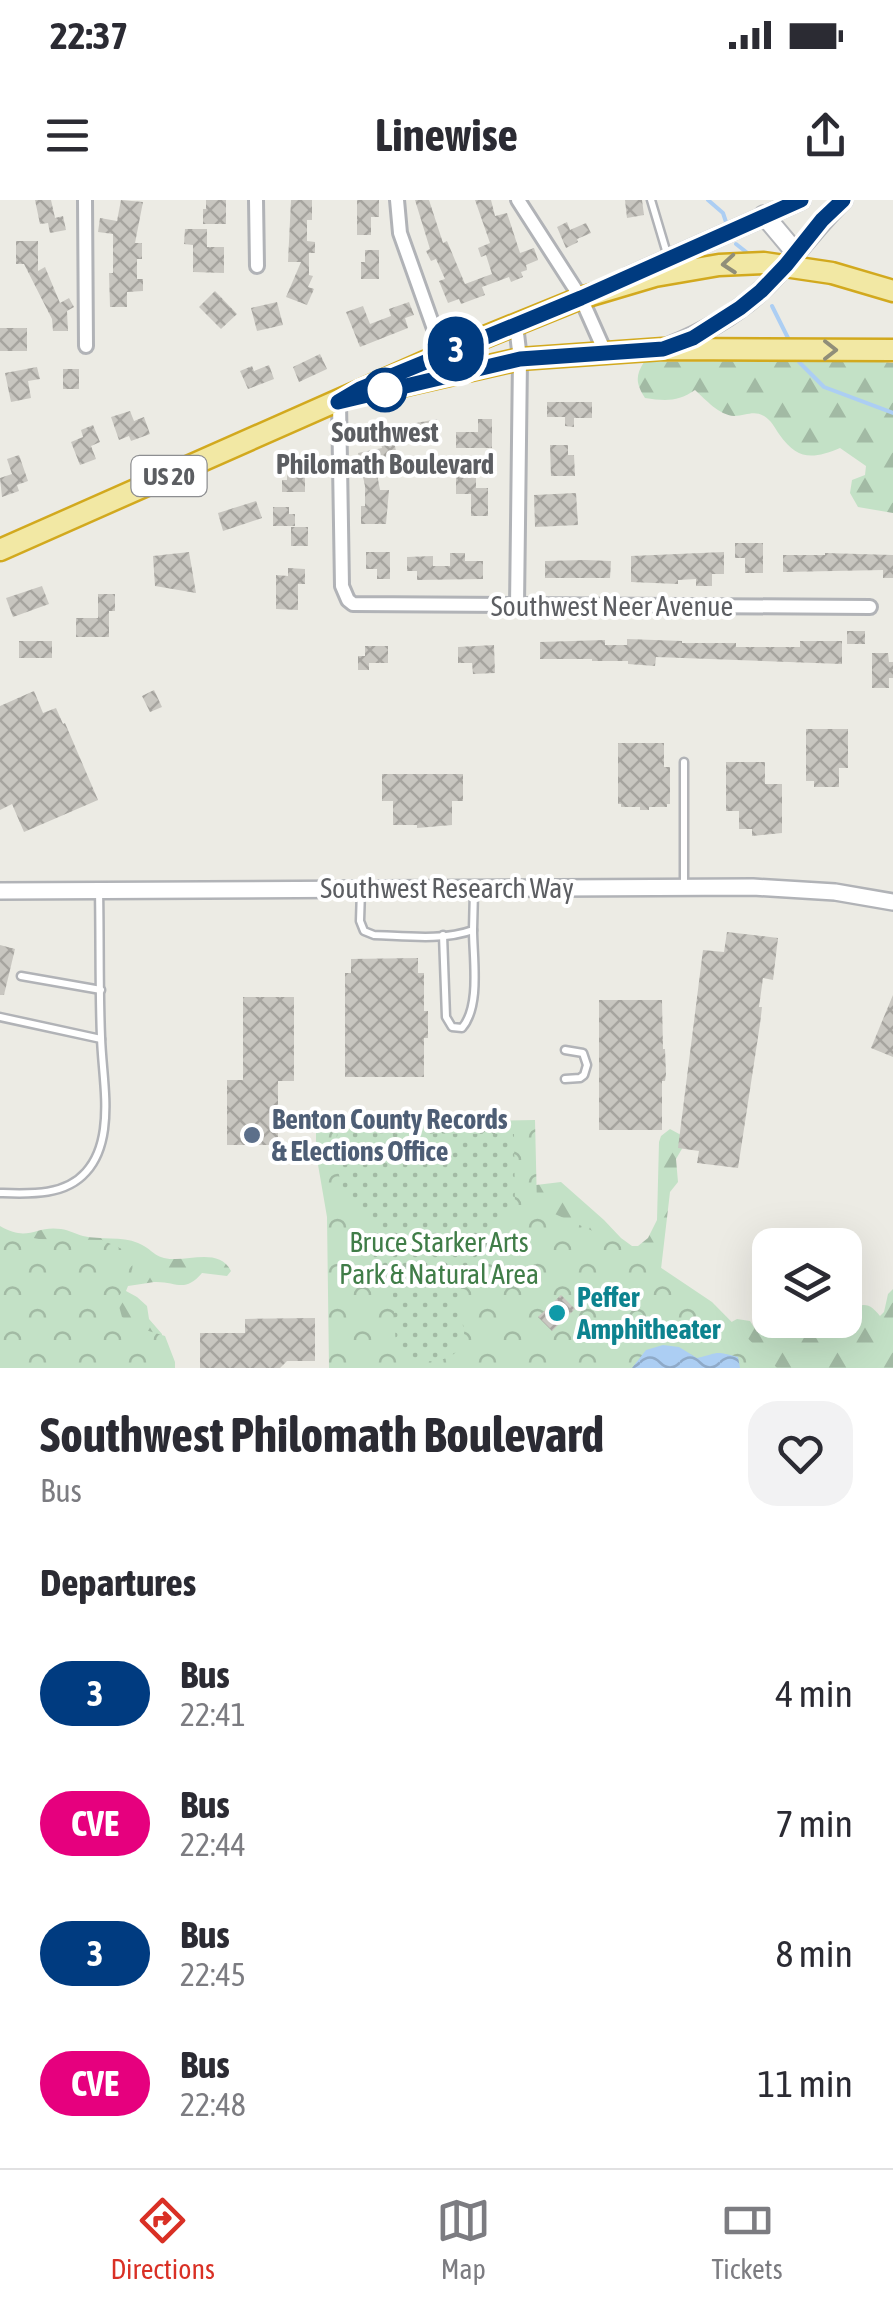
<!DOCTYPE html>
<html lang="en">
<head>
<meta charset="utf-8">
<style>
  :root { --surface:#fff; --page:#f2f2f3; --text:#2b2b33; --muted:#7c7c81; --line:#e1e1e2; --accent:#d93025 }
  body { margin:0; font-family:"Asap Condensed",sans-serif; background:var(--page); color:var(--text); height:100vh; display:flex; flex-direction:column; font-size:38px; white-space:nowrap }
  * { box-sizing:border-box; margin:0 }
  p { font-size:32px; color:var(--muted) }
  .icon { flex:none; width:55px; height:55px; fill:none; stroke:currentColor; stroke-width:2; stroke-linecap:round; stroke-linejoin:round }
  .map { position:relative; height:1168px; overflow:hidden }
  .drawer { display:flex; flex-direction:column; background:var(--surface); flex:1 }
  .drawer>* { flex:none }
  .badge { padding:0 20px; border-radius:32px; font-size:35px; line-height:65px }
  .controls { position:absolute; left:752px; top:1028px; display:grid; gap:20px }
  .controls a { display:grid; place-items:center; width:110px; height:110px; border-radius:20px; background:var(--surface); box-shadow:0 10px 40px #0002; font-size:50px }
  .map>.badge { position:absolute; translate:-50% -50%; box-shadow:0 0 0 5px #fff }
  h2 { padding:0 40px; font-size:38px; line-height:90px }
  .round { display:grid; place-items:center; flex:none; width:105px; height:105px; border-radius:30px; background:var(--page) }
  .head { display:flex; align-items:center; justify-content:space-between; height:170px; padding:0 40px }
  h1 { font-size:48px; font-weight:700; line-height:75px }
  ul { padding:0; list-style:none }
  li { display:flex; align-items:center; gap:30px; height:130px; padding:0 40px }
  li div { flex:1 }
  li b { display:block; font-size:38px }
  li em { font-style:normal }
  li .badge { min-width:110px; font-weight:700; text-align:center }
  .status { display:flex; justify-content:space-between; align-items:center; height:70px; padding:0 50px; background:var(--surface); direction:ltr }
  .status svg { height:28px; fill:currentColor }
  header { display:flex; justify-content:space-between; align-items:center; height:130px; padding:0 40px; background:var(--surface); font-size:45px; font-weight:700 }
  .menu { display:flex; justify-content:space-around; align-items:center; height:140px; border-top:2px solid var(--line); background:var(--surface); font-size:28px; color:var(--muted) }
  .menu a { display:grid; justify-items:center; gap:5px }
  .menu .selected { color:var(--accent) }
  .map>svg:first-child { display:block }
  .forest { fill:url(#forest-firs) }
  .park { fill:url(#park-crowns) }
  .garden { fill:url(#garden-dots) }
  .water { fill:url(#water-waves) }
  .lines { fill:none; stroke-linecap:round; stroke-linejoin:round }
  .stream { stroke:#accef3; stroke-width:4 }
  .building { fill:url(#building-cross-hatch) }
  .service-casing { stroke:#b1b3b7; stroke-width:11 }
  .minor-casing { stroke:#b1b3b7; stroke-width:18 }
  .tertiary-casing { stroke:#b1b3b7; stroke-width:20 }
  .secondary-casing { stroke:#b3b5b9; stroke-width:22 }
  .trunk-casing { stroke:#d2a91e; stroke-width:25 }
  .service { stroke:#fff; stroke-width:6 }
  .minor { stroke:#fff; stroke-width:12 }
  .tertiary { stroke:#fff; stroke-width:15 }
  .secondary { stroke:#fff; stroke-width:18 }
  .trunk { stroke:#f2e8a4; stroke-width:20 }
  .oneway { stroke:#908e79 }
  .line-casing { stroke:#fff; stroke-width:22 }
  .line { stroke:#003b80; stroke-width:15 }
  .stop-dot { fill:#fff; stroke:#003b80; stroke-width:5 }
  .service-dot { fill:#5c6f8a; stroke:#fff; stroke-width:4 }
  .culture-dot { fill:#0f9aa8; stroke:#fff; stroke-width:4 }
  .labels { text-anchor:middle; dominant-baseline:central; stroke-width:8; stroke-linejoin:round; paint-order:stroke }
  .shield { fill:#fff; stroke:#8d8e91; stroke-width:2.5 }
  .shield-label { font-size:25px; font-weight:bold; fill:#5c5e62 }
  .stop-label { font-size:28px; font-weight:bold; fill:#5c5e62; stroke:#fff }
  .street-label { font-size:28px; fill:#5c5e62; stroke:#fff }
  .service-label { font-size:28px; font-weight:bold; fill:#4e5e75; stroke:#fff; text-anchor:start }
  .park-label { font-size:28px; fill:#407d48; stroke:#fff }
  .culture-label { font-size:28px; font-weight:bold; fill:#0d838f; stroke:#fff; text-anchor:start }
</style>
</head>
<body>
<div class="status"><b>22:37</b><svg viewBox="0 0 49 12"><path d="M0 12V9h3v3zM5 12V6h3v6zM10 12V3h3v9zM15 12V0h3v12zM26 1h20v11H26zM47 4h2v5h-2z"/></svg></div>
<header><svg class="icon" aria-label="menu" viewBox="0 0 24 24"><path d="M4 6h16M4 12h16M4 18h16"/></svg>Linewise<svg class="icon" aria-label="share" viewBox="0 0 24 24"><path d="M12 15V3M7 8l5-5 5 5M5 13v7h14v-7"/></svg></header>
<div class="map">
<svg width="893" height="1168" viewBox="0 0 893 1168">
  <defs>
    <pattern id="forest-firs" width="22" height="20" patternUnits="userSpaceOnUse" patternTransform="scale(2.5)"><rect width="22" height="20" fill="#c3e1c6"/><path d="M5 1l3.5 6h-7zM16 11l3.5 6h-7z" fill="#a2baa4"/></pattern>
    <pattern id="park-crowns" width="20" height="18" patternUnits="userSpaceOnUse" patternTransform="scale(2.5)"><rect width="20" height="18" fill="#c3e1c6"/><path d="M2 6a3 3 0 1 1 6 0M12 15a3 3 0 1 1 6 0" fill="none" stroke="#a2baa4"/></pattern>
    <pattern id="garden-dots" width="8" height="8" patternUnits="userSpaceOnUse" patternTransform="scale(2.5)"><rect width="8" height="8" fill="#c3e1c6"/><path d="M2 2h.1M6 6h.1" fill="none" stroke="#a2baa4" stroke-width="1.8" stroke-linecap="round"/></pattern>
    <pattern id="water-waves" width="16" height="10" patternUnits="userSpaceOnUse" patternTransform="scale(2.5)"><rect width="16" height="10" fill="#accef3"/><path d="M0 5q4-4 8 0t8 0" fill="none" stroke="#8faac8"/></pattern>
    <pattern id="building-cross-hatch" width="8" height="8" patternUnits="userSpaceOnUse" patternTransform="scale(2.5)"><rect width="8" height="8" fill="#c8c6c0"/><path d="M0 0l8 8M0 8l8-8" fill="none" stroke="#a6a49f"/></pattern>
  </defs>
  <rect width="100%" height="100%" fill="#ecebe4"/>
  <g class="forest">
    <path d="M861 160 893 163V313L858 307 850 293 852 280 865 275 866 266 840 248C813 259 798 261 779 234 775 228 771 220 764 216 753 210 746 216 734 216 719 215 706 200 695 190 678 202 665 201 645 198 636 184 635 176 644 162Z"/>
    <path d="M670 929 681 935 683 947 676 959 678 982 670 992 661 1069 482 1072 536 985 561 982 604 1020 621 1038 632 1046H638L648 1038 657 1020 659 942 661 936Z"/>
    <path d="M0 1026C29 1043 35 1025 61 1029 69 1030 76 1034 83 1036 100 1040 122 1036 138 1043 153 1049 154 1059 173 1059 192 1060 220 1049 231 1071L227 1076 202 1073C184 1094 177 1081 154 1082 146 1083 137 1085 128 1086L126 1091 137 1097 147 1106 149 1119 162 1134V1140L0 1168Z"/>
    <path d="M893 1089V1168H760L715 1131 737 1119 750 1121 757 1132 763 1130 771 1120H810L817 1124 830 1126 853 1117 857 1112 858 1106C869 1103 873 1108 880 1116L884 1112 888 1094Z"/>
  </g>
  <g class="park">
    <path d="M535 920 537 1006 633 1049 712 1102 777 1168H329L327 1017 316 953V924Z"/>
    <path d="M0 1032 39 1039 102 1040 133 1054 132 1076 117 1099 122 1117 139 1128 165 1136 175 1162V1168H0Z"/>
  </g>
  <path class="garden" d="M337 933 514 934 515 1008 505 1021 497 1026 490 1048C480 1054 470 1059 466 1069 460 1083 460 1103 462 1118 462 1123 465 1129 464 1134 461 1165 427 1163 405 1159L396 1148 392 1078 374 1077 373 1025C342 1006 333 968 337 933Z"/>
  <path class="water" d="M663 1145 679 1147 697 1158C719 1153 713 1150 738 1157L740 1168H632L646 1150Z"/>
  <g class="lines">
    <g class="stream">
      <path d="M708 0 723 13 726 22"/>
      <path d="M736 44 750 55"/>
      <path d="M772 106 790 142"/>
      <path d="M796 155 799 162 824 187 893 213"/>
    </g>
  </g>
  <g class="building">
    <path d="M35 0H51L55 18 63 16 66 30 50 33 48 23 40 24Z"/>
    <path d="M121 0 143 2 135 43H142V59H137V79H143V91L127 92V107H110L109 73H113V34L98 32 100 18 117 21Z"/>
    <path d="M206 0H226V24H203V9H206Z"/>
    <path d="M291 0H312V20H307V41L315 42V53H309V75L313 76 308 87 314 89 307 105 286 97 301 62H288Z"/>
    <path d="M357 0H379V17H371V35H357Z"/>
    <path d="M415 0H429L443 43 447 41 465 84 492 74 486 55 481 57 478 48 490 43 475 0H491L495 16 507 13 520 53 534 48 538 60 526 65 527 70 521 72 523 77 511 82 509 77 482 87 485 95 461 104 459 99 448 103 439 81 445 79 436 59 431 61 426 51 430 49Z"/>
    <path d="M625 0H642L644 15 627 18Z"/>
    <path d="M567 22 570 30 586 23 591 33 577 39 578 42 566 48 557 27Z"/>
    <path d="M185 29H207V47H224V73L193 72V45L184 44Z"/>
    <path d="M16 41H38V71L45 67 60 103 69 98 74 107 67 111 68 131H53L52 119 24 64H16Z"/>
    <path d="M365 50H379V79H361V62H365Z"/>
    <path d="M215 91 237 114 221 129 199 107Z"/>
    <path d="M277 102 283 125 257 131 251 108Z"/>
    <path d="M409 102 414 115 405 118 408 128 360 147 346 112 363 106 370 124 391 116 389 109Z"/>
    <rect x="0" y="128" width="27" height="23"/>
    <path d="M320 154 327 169 299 182 293 167Z"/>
    <path d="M269 165 274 179 248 189 240 171 252 166 254 171Z"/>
    <path d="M37 167 40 179 28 181 31 198 11 202 5 173Z"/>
    <rect x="63" y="169" width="16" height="20"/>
    <path d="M547 202H592V218H574V227L565 226V217H547Z"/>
    <path d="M130 211 134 221 144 217 150 234 131 241 129 236 119 240 111 217Z"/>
    <path d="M437 219 440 235 428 237 429 241 410 245 406 225Z"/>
    <path d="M478 219H492V248H456V232H478Z"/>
    <path d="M93 225 100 242 91 246 96 259 80 265 71 242 83 237 81 230Z"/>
    <path d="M394 241 398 261 387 263 388 267 376 269 380 290H389L386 324H361V306H365V286L358 253 382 248 381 243Z"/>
    <path d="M550 245H568V255H574L575 276H551Z"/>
    <path d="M19 255 28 281 17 285 19 291 2 297 0 278 12 274 7 259Z"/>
    <path d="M287 274H305V292H282V280H287Z"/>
    <path d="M456 275H476V288H488V316H471V294H456Z"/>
    <path d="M576 293 578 325 535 327 534 295Z"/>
    <path d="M256 301 262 318 223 331 218 313Z"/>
    <path d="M273 307H289V314H295V326H273Z"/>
    <rect x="291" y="327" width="17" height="19"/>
    <path d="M735 343H763V373H745V358H735Z"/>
    <path d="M189 352 196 393 155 386 153 356Z"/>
    <path d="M366 352H390V379H377V369H366Z"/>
    <path d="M724 352V374H712V386H696V379L678 380V384L631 382V356Z"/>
    <path d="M450 353H465V361H483V379L417 380V371H407V357L433 356V366H450Z"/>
    <path d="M825 353 893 355V378H883V370L783 372V355H825Z"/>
    <path d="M585 360 611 361 610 378H545V361Z"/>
    <path d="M288 368 305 369V384H298V410L276 409V375L288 376Z"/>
    <path d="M42 386 49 404 13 417 6 398Z"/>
    <path d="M98 394H115V411H109V437H76V418H98Z"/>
    <rect x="847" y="431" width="18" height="13"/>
    <path d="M627 439 682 441V443H736V447H800V441H842V464L656 457 655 466 628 464V461H592V459H540V442L605 440V445H627Z"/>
    <rect x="19" y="441" width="33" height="17"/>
    <path d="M494 445 495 473 473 474 472 463H458V447Z"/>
    <path d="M365 446H388V463H369V470H358V456H365Z"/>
    <path d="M872 453H888L889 462H893V478H889V488H872Z"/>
    <path d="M154 490 162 507 150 512 142 496Z"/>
    <path d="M34 491 43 513 56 508 63 524 65 523 98 600 24 632 12 604 0 610V506Z"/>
    <path d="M806 529H848V568H839V587H814V581H806Z"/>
    <path d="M618 543H664V567H670V604H667V607H649V610H640V607H621V604H618Z"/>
    <path d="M726 562H765V584H782V633L752 636V629H739V611H726Z"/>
    <path d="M382 574H463V601H452V625L417 628V625H393V601H382Z"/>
    <path d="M727 732 778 738 773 780 763 778 759 807H762L760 824 738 968 697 963 699 951 678 948 703 750 724 752Z"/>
    <path d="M0 745 15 749 4 795H0Z"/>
    <path d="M418 758V773H424V811H428V838H424V877H345V773H351V759Z"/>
    <path d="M893 795V857L871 848Z"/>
    <path d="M243 797H294V881H278V945H227V880H243Z"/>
    <path d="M599 800H662L663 849H665L666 874 665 881H662V930H599Z"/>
    <path d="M561 1095 575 1109 552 1131 538 1117Z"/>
    <path d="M315 1118V1161H287L280 1168H200V1133H245V1119Z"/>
  </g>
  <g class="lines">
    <defs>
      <g id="service">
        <path d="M651 0 668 57"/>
        <path d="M684 686V562"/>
        <path d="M361 690 360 721 364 731 374 735C405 736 443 741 473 730L474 690"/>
        <path d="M443 735 446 817 452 827 462 828C481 806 473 758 473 730"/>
        <path d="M21 776 101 790"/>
        <path d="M0 817 101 839"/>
        <path d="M565 850 583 853 587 865 584 875 580 878 565 879"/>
        <path d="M0 993C30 994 65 996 86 972 96 961 102 944 104 929 108 899 102 868 101 837 99 789 100 740 99 691"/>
      </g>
      <g id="minor">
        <path d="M85 0 86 146"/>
        <path d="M256 0 257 66"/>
        <path d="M397 0 400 33 443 154"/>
        <path d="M518 0 581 98 605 152"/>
        <path d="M516 125 520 159 517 406"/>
        <path d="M339 202 342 386 348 400 353 404 870 407"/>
      </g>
      <path id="tertiary" d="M0 691 753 687 835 692 893 702"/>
      <g id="secondary">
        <path d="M764 15 795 52"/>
        <path d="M628 77 801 0"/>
        <path d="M668 147C703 133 735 115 763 89 792 61 814 28 843 0"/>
      </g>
      <g id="trunk">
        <path d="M379 191 520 159 663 149 893 150"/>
        <path d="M0 350 443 154 581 98 655 76 719 65 764 63 832 73 893 91"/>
      </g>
    </defs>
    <use href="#service" class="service-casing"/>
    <use href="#minor" class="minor-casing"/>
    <use href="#tertiary" class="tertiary-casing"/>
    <use href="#secondary" class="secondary-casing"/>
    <use href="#trunk" class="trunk-casing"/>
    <use href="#service" class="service"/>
    <use href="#minor" class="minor"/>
    <use href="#tertiary" class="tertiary"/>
    <use href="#secondary" class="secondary"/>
    <use href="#trunk" class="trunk"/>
  </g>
  <defs><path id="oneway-chevron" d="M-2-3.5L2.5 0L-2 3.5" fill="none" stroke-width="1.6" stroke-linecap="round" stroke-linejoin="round" transform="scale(2.5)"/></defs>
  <g class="oneway">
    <use href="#oneway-chevron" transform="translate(729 64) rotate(175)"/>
    <use href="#oneway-chevron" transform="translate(830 150)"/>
  </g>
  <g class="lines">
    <defs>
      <path id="line" d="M801 0 581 98 360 189 338 202 520 159 663 149 693 138 740 108 761 91 786 65 822 20 843 0"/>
    </defs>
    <use href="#line" class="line-casing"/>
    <use href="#line" class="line"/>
  </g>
  <circle class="stop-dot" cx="385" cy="190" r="20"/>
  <circle class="service-dot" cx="252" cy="935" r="10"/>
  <circle class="culture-dot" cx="557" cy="1113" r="10"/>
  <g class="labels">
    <rect class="shield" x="131.5" y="256" width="75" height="40" rx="8"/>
    <g class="shield-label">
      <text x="169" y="276">US 20</text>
    </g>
    <g class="stop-label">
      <text x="385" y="232">Southwest<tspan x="385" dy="32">Philomath Boulevard</tspan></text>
    </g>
    <g class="street-label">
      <text x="612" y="406">Southwest Neer Avenue</text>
      <text x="447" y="688">Southwest Research Way</text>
    </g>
    <g class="service-label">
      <text x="272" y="919">Benton County Records<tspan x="272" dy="32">&amp; Elections Office</tspan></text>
    </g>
    <g class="park-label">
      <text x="439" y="1042">Bruce Starker Arts<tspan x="439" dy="32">Park &amp; Natural Area</tspan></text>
    </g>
    <g class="culture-label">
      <text x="577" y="1097">Peffer<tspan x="577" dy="32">Amphitheater</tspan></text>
    </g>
  </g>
</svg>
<div class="controls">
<a><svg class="icon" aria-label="layers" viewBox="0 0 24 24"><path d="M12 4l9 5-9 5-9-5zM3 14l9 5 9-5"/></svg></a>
</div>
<b class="badge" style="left:456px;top:149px;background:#003b80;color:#fff">3</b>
</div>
<section class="drawer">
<div class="head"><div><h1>Southwest Philomath Boulevard</h1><p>Bus</p></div><a class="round"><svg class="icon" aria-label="heart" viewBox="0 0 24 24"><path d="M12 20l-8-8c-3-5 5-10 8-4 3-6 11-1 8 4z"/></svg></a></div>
<h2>Departures</h2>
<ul>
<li><span class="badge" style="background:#003b80;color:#fff">3</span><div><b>Bus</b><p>22:41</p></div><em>4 min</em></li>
<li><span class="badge" style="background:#e6007e;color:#fff">CVE</span><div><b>Bus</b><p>22:44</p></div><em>7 min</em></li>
<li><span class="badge" style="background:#003b80;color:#fff">3</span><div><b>Bus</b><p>22:45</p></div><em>8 min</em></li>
<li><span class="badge" style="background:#e6007e;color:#fff">CVE</span><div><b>Bus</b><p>22:48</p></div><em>11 min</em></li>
</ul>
</section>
<nav class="menu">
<a class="selected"><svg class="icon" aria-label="directions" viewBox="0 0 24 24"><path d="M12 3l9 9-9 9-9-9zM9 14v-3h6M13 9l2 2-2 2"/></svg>Directions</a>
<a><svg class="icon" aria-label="map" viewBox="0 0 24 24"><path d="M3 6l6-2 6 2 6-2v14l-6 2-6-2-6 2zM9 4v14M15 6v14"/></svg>Map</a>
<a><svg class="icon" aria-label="tickets" viewBox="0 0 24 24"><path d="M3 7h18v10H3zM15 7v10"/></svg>Tickets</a>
</nav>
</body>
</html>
